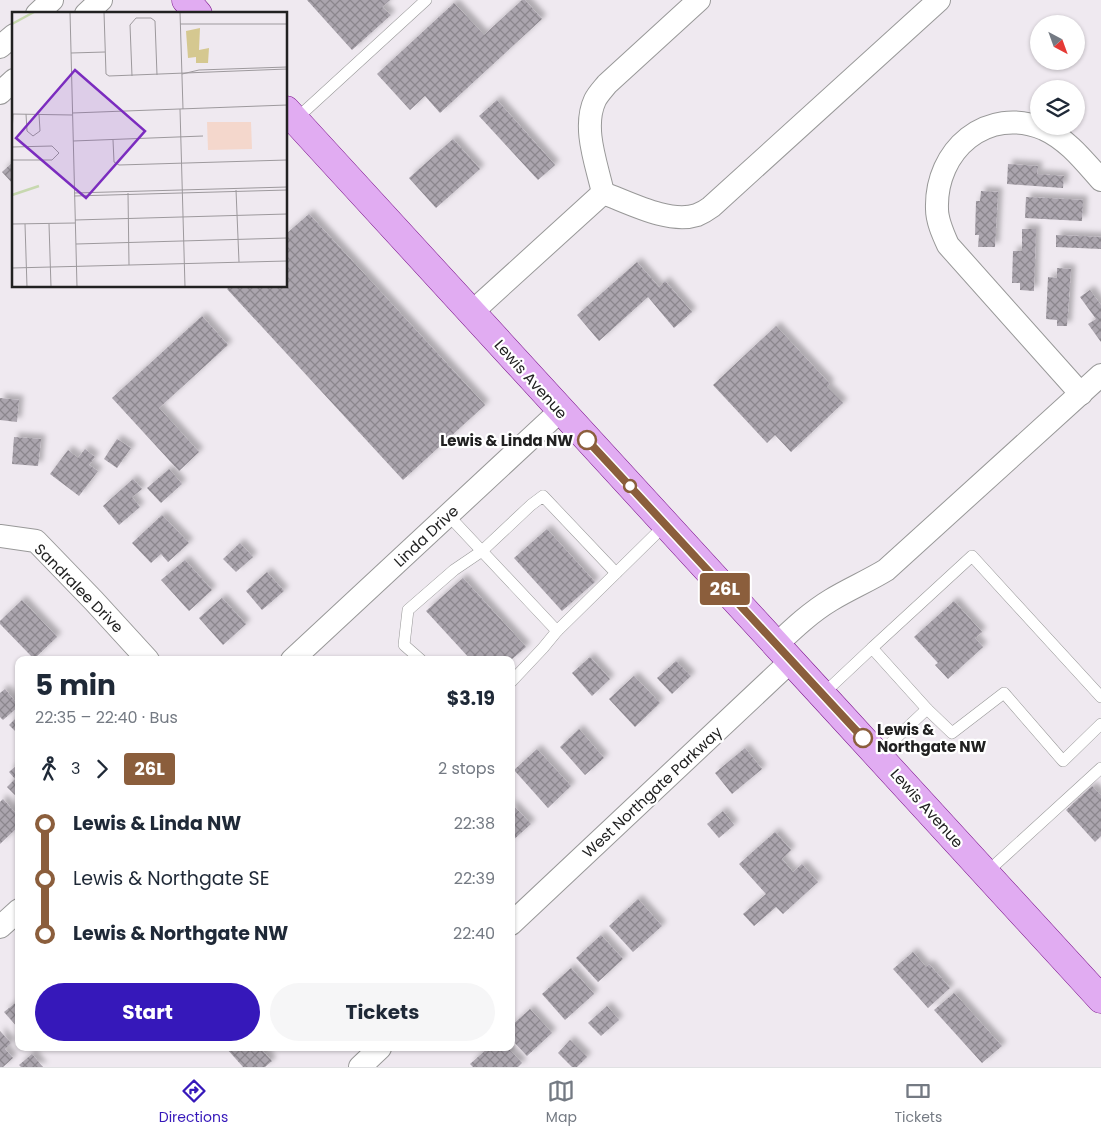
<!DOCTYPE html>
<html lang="en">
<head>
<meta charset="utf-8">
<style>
  :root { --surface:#fff; --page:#f6f6f7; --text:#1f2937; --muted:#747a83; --line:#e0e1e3; --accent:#3618ba }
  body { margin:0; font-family:Poppins,sans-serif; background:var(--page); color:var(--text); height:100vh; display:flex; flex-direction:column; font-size:19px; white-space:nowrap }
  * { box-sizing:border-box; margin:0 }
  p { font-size:16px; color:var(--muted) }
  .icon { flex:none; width:28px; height:28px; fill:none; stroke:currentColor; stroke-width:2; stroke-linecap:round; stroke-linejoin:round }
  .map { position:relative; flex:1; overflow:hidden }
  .details { position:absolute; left:15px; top:656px; width:500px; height:395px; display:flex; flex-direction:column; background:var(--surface); border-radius:10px; box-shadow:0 1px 4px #0004 }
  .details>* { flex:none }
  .badge { padding:0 10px; border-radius:4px; font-size:18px; line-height:32px }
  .needle { width:32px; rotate:139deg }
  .tools { position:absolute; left:1030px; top:15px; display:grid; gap:10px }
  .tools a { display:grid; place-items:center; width:55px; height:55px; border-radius:50%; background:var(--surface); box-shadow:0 1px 4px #0004; font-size:25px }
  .map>.badge { position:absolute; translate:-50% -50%; box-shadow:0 0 0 2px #fff }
  .legs { display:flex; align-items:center; gap:8px; height:55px; padding:0 20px; font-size:16px }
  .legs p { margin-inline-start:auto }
  .summary { display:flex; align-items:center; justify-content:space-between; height:85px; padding:0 20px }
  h1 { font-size:28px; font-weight:700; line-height:38px }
  .primary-button { display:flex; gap:10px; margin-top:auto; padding:10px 20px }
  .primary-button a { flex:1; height:58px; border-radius:30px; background:var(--accent); color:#fff; font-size:20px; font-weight:700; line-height:58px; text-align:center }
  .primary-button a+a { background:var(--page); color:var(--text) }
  ul { padding:0 20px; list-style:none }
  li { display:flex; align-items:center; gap:18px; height:55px; font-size:19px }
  li i { display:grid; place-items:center; width:8px; height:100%; margin:0 6px; background:currentColor }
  li i::after { content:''; width:12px; height:12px; margin:-6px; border:4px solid; border-radius:50%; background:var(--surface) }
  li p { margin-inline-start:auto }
  li:first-child i { background:linear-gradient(#0000 50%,currentColor 0) }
  li:last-child i { background:linear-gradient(currentColor 50%,#0000 0) }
  .menu { display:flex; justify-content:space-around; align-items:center; height:70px; border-top:1px solid var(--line); background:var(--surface); font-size:14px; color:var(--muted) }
  .menu a { display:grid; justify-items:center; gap:2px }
  .menu .selected { color:var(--accent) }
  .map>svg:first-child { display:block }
  .building { fill:url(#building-cross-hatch); filter:url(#shadow) }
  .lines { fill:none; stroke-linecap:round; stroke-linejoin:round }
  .service-casing { stroke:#989898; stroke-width:12 }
  .minor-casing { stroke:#989898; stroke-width:24 }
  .primary-casing { stroke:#7b128c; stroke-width:29 }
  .service { stroke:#fff; stroke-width:11 }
  .minor { stroke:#fff; stroke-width:22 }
  .primary { stroke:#e1acf2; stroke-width:28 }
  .line-1-casing { stroke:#fff; stroke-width:11 }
  .line-1 { stroke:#8b5e3c; stroke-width:8 }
  .stop-1-dot { fill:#fff; stroke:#8b5e3c; stroke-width:2.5 }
  .labels { text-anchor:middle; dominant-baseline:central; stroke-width:4.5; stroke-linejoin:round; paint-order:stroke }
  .street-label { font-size:15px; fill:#212121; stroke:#fff }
  .stop-label { font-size:15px; font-weight:bold; fill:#212121; stroke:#fff; text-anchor:end }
  .inset-river { fill:none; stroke:#c7d8af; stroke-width:2.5 }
  .inset-road { fill:none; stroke:#9d999d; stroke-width:1 }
  .view { fill:#7b2cbf; fill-opacity:0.15; stroke:#7b2cbf; stroke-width:2.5 }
  .inset-edge { fill:none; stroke:#212121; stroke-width:2.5 }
</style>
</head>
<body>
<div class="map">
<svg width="1101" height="1067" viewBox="0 0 1101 1067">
  <defs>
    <pattern id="building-cross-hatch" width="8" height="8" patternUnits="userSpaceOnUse" patternTransform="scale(1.25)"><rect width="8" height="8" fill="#aba5ae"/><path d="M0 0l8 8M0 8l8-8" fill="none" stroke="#8b868d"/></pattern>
    <filter id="shadow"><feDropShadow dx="4.5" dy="-4.5" stdDeviation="2.5" flood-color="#0004"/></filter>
  </defs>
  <rect width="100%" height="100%" fill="#efe9f0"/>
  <g class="building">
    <path d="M307 0H390L382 7 391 15 352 50Z"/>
    <path d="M522 0H525L542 19 440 113 425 96 410 110 377 74 454 3 484 35Z"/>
    <path d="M497 100 555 165 538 180 479 116Z"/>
    <path d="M453 139 480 169 436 208 409 178Z"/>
    <path d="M14 161V185L2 172Z"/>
    <path d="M1008 164 1038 166 1037 174 1064 176 1063 188 1007 184Z"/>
    <path d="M981 191 998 192 995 247H978L979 235H975L976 201H980Z"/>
    <path d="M1026 197 1083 200 1082 221 1025 218Z"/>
    <path d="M309 214 485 405 403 480 227 289 230 286H286V234Z"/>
    <path d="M1022 229H1036L1034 291 1020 290V283H1012L1013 251H1022Z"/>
    <path d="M1056 235 1101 237V249L1056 247Z"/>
    <path d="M637 262 659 287 665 281 692 312 674 328 648 297 599 341 577 315Z"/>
    <path d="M1057 268 1071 269 1067 326H1057V320L1046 319 1048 277 1057 278Z"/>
    <path d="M1090 290 1101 305V342L1088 324 1096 319 1080 297Z"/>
    <path d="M202 316 228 345 159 408 199 452 179 471 112 398Z"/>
    <path d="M776 326 830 384 827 387 843 403 791 452 775 435 767 443 713 385Z"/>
    <path d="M0 398 19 400 17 422 0 420Z"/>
    <path d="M14 437 41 439 38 466 12 464Z"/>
    <path d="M117 439 131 448 117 468 104 459Z"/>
    <path d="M85 449 95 457 89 465 98 471 79 496 50 474 68 450 78 458Z"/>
    <path d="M169 469 182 484 161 503 147 488Z"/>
    <path d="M133 479 142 489 132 497 140 507 119 525 103 506Z"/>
    <path d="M162 515 189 543 168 562 161 554 151 563 132 543Z"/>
    <path d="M547 529 595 582 562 611 514 558Z"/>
    <path d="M240 543 253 557 236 572 223 559Z"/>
    <path d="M185 560 212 590 189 611 161 580Z"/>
    <path d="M267 572 284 591 262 610 246 591Z"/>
    <path d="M463 578 526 647 511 660H471L426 611Z"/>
    <path d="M222 598 246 624 223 645 199 618Z"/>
    <path d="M22 600 57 637 34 659 0 624V621Z"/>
    <path d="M954 601 982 632 975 638 983 647 948 679 935 665 938 663 914 637Z"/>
    <path d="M590 657 610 679 592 696 572 673Z"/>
    <path d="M676 661 691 676 672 694 657 678Z"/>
    <path d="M634 676 660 703 635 727 609 699Z"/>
    <path d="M5 689 19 706 3 720 0 717V693Z"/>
    <path d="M19 715V735L9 725Z"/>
    <path d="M579 729 604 758 585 775 560 747Z"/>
    <path d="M745 748 762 769 732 794 715 773Z"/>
    <path d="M537 749 571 786 548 808 514 770Z"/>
    <path d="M17 765 19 767V799L7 787 15 779 9 772Z"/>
    <path d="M1092 786 1101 795V836L1095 842 1066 810Z"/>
    <path d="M3 799 19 817V826L0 844V802Z"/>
    <path d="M511 803 531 824 511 842Z"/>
    <path d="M723 811 734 825 719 838 707 824Z"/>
    <path d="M775 832 791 850 782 859 793 872 802 864 818 882 783 914 776 907 754 926 743 914 766 894 739 864Z"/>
    <path d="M638 899 662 926 633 952 609 926Z"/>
    <path d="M601 935 623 959 598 982 576 958Z"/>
    <path d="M913 952 926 967 929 964 950 988 928 1008 893 969Z"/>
    <path d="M571 968 594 994 565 1020 542 994Z"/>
    <path d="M954 993 1002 1046 982 1063 934 1010Z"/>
    <path d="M19 1000V1029L4 1012Z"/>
    <path d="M607 1006 619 1020 601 1036 588 1023Z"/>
    <path d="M530 1009 552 1033 527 1056 511 1039V1026Z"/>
    <path d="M0 1031 11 1043 5 1049 13 1058 3 1067H0Z"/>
    <path d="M570 1040 587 1057 577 1067H572L558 1053Z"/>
    <path d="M228 1048H260L272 1061 265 1067H243L227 1049Z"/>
    <path d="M488 1048H508L522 1063 518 1067H473L470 1064Z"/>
    <path d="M32 1054 43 1067H21L19 1065Z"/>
  </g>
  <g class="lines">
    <defs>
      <g id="service">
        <path d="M295 120 426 0"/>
        <path d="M448 515 557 631 665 525"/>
        <path d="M872 648 972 556 1101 697"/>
        <path d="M421 660 404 645 408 610 454 570 482 551 531 505 543 496 616 573"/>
        <path d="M511 682 543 648 557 631"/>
        <path d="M823 694 872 648 927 709 878 755"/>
        <path d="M927 709 952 733 1004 693 1063 761 1101 724"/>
        <path d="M986 873 1101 768"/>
      </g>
      <g id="minor">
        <path d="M37 14 52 0"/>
        <path d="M86 14 101 0"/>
        <path d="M0 47 14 35"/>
        <path d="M0 93 14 80"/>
        <path d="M603 193C630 203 669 224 697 215 702 213 707 210 711 207L939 0"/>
        <path d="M603 193C597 165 582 128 595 100 598 94 603 89 607 84L699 0"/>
        <path d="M471 313 603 193"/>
        <path d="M1081 394 948 245C943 234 937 221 937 209 935 150 987 105 1044 129 1068 140 1084 161 1101 180"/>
        <path d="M0 536 36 541 94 601 148 660"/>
        <path d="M777 644C794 628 811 612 831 600 849 589 868 581 886 570L1101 375"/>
        <path d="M292 660 560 411"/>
        <path d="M511 924 792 660"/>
        <path d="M0 927 19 910"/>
        <path d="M360 1067 380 1048"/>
      </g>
      <g id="primary">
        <path d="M186 0 198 14"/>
        <path d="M286 110C557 408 830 702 1101 999"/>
      </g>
    </defs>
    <use href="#service" class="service-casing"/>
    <use href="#minor" class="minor-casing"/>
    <use href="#primary" class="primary-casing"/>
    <use href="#service" class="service"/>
    <use href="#minor" class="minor"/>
    <use href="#primary" class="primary"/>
  </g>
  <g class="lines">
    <defs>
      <path id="line-1" d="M587 440 863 738"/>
    </defs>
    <use href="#line-1" class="line-1-casing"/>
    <use href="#line-1" class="line-1"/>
  </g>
  <g class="stop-1-dot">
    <circle cx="587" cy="440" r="9"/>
    <circle cx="630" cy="486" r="6"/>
    <circle cx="863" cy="738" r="9"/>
  </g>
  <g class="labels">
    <g class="street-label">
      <text transform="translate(531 379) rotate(48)">Lewis Avenue</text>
      <text transform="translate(426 536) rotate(-43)">Linda Drive</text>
      <text transform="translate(79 588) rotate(45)">Sandralee Drive</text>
      <text transform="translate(652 792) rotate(-43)">West Northgate Parkway</text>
      <text transform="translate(927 808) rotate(48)">Lewis Avenue</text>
    </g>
    <g class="stop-label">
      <text x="573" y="440">Lewis &amp; Linda NW</text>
      <text x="877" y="729" text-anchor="start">Lewis &amp;<tspan x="877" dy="17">Northgate NW</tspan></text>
    </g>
  </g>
  <g transform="translate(12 12)">
    <rect width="275" height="275" fill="#efe9f0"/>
    <path d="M195 110H239L240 137 196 138Z" fill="#f4d7cc"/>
    <path d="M188 16 187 38 197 36 196 51H184V45L176 46 174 19Z" fill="#d5c890"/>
    <path class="inset-river" d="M0 12 22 0M0 183 27 174"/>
    <path class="inset-road" d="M58 0 65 275M92 0 94 62 97 64 275 57M168 0 171 97M168 12H275M59 41 93 40M170 62 187 58 275 55M120 64 118 13 124 6H139L143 9 145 63M168 97 173 275M60 101 275 93M0 102 60 103M14 102 15 119 21 124 28 119 27 102M0 122 1 102M101 128 102 150 107 153 275 148M61 129 191 124M0 135 40 134 47 141M0 148H40L47 141M224 178 227 250M62 181 275 175M116 181 117 253M62 184 275 178M63 208 275 202M0 212 63 211M13 212 15 275M37 212 39 275M64 232 275 226M0 256 275 249"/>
    <path class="view" d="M63 58 133 119 74 186 4 126Z"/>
    <rect width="275" height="275" class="inset-edge"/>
  </g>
</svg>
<div class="tools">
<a><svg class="needle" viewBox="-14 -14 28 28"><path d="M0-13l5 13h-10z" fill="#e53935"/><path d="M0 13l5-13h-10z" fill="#747a83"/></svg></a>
<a><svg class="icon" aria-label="layers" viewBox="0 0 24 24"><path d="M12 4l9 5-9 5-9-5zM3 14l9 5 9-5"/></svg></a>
</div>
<b class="badge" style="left:725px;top:589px;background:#8b5e3c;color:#fff">26L</b>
<section class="details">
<div class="summary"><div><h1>5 min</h1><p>22:35 – 22:40 · Bus</p></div><b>$3.19</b></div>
<div class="legs"><svg class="icon" aria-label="walk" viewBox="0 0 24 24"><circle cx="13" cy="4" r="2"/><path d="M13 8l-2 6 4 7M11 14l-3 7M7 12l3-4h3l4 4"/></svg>3<svg class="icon" aria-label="forward" viewBox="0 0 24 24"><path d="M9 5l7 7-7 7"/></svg><b class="badge" style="background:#8b5e3c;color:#fff">26L</b><p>2 stops</p></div>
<ul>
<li><i style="color:#8b5e3c"></i><b>Lewis &amp; Linda NW</b><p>22:38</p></li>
<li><i style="color:#8b5e3c"></i><span>Lewis &amp; Northgate SE</span><p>22:39</p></li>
<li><i style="color:#8b5e3c"></i><b>Lewis &amp; Northgate NW</b><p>22:40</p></li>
</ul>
<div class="primary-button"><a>Start</a><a>Tickets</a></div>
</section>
</div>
<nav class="menu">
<a class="selected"><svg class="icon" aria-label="directions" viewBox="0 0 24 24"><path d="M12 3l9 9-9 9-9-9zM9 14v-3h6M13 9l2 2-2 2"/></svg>Directions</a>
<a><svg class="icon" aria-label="map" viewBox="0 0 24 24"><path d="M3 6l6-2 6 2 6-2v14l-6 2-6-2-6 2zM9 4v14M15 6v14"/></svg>Map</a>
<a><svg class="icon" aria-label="tickets" viewBox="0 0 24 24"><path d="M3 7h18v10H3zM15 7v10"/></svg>Tickets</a>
</nav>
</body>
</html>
